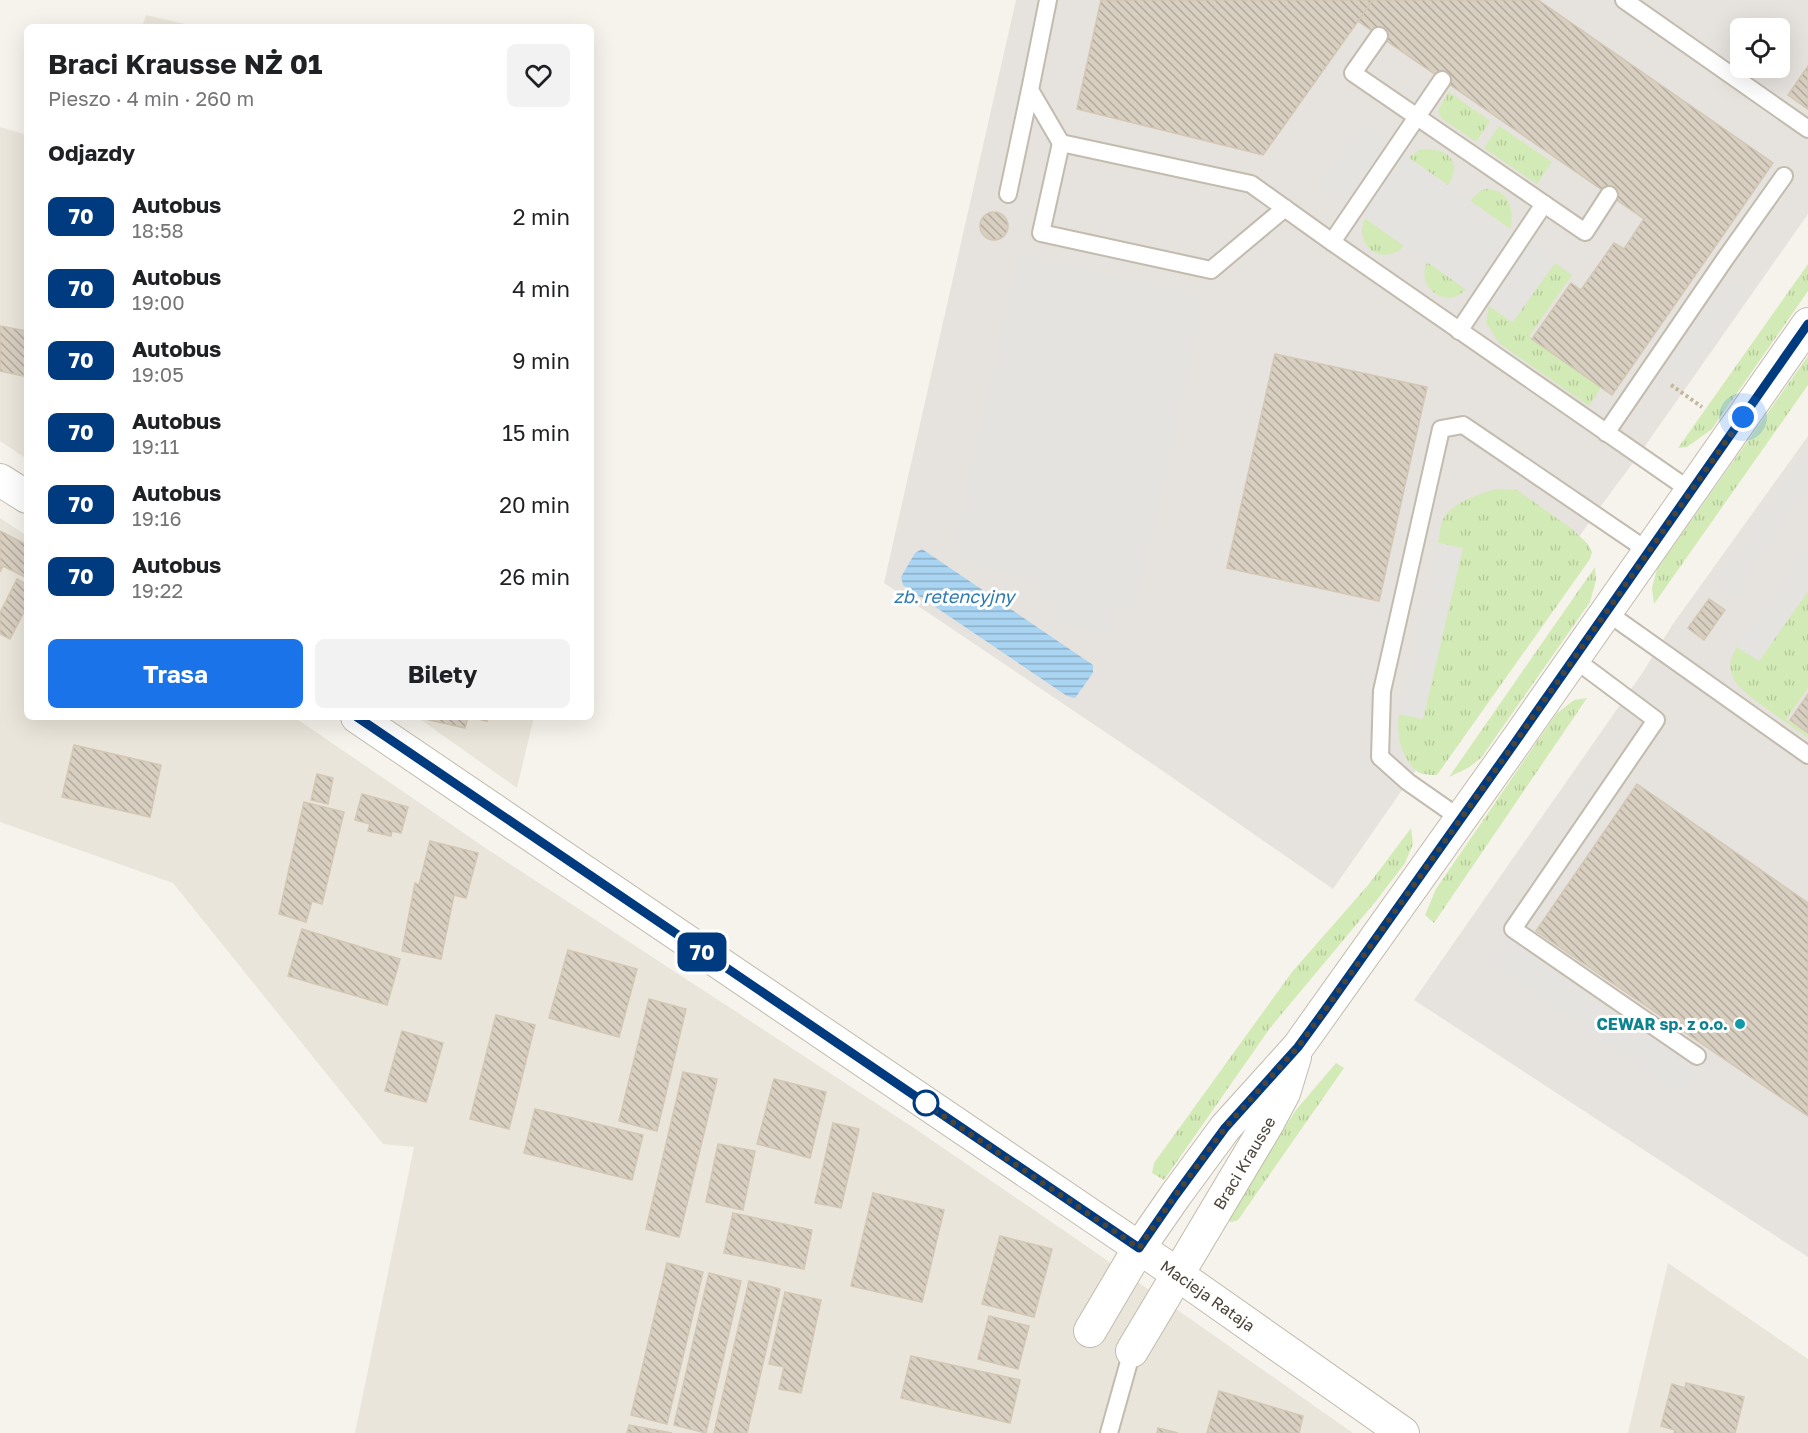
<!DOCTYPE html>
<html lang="pl">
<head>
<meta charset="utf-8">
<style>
  :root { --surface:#fff; --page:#f2f2f2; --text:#202124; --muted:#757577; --accent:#1a73e8 }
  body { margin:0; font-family:"Golos Text",sans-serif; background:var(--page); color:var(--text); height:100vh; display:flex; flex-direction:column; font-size:22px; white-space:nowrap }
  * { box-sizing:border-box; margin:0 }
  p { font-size:20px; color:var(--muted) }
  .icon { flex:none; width:33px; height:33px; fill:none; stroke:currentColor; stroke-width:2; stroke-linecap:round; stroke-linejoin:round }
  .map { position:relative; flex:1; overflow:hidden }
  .sheet { position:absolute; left:24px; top:24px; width:570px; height:696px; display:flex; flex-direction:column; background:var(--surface); border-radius:9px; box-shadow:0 6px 24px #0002 }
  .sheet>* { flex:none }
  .badge { padding:0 12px; border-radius:9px; font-size:21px; line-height:39px }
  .tools { position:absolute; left:1730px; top:18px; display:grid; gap:12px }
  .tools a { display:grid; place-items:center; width:60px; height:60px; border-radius:9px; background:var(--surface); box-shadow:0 6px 24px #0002; font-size:30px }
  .you { position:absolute; width:30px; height:30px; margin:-15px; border:4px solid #fff; border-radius:50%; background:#1a73e8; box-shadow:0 0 0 9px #1a73e833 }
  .map>.badge { position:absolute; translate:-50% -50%; box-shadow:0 0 0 3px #fff }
  h2 { padding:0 24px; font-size:22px; line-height:54px }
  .round { display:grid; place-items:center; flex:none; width:63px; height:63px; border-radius:9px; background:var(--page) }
  .overview { display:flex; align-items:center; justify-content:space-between; height:102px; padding:0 24px }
  h1 { font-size:28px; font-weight:700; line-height:45px }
  .action { display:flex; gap:12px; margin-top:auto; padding:12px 24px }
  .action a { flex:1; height:69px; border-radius:9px; background:var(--accent); color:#fff; font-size:24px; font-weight:700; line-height:69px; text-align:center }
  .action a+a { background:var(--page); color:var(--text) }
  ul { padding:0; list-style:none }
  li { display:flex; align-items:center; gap:18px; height:72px; padding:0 24px }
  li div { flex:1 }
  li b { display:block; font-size:22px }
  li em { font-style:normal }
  li .badge { min-width:66px; font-weight:700; text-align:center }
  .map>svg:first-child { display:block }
  .residential { fill:#eae5da }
  .industrial { fill:#e6e2dd; fill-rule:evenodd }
  .grass { fill:url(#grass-tufts) }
  .parking { fill:#e5e3e0 }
  .water { fill:url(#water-rules) }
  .building { fill:url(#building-back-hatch); stroke:#d3c7b4; stroke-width:1.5 }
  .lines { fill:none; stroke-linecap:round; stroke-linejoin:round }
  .lane-casing { stroke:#c2bbae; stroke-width:20 }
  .street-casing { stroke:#c2bbae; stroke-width:34 }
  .path { stroke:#c4b79f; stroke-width:4; stroke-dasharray:3 3; stroke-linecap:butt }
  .lane { stroke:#fff; stroke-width:16 }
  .street { stroke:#fff; stroke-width:32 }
  .line-casing { stroke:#fff; stroke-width:14 }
  .line { stroke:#003b80; stroke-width:9 }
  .walk { stroke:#4b4439; stroke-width:6; stroke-dasharray:0 10.8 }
  .culture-dot { fill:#0f9aa8; stroke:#fff; stroke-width:2 }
  .stop-dot { fill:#fff; stroke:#003b80; stroke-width:3 }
  .labels { text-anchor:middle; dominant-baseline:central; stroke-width:6; stroke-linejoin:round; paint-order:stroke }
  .culture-label { font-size:16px; font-weight:bold; fill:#0d838f; stroke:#fff; text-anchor:end }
  .street-label { font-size:16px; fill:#4b4439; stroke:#fff }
  .water-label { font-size:18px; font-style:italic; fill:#2e7ab2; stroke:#fff }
</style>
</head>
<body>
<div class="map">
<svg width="1808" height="1433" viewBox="0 0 1808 1433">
  <defs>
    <pattern id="grass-tufts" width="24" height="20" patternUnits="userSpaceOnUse" patternTransform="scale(1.5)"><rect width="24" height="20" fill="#d2eab5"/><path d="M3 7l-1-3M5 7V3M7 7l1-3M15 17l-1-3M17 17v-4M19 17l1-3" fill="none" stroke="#b6ca9c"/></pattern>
    <pattern id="water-rules" width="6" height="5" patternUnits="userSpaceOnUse" patternTransform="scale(1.5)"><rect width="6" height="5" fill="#a9d4f2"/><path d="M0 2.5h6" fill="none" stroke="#8caec5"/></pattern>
    <pattern id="building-back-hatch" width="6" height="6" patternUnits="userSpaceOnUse" patternTransform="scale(1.5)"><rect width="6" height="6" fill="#d8cfc1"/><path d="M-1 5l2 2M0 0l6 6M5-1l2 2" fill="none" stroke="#b1aa9e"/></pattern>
  </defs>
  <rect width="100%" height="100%" fill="#f6f3ec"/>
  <g class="residential">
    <path d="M146 15 198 27H142Z"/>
    <path d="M0 127 27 135V459L0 441Z"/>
    <path d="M0 518 27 536V717H294L487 849 914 1128 1085 1245 1353 1433H355L414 1147 383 1144 173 883 0 822Z"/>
    <path d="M417 717H534L517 788Z"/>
    <path d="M1668 1263 1808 1359V1433H1628Z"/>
  </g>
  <g class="industrial">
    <path d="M1016 0H1808V214L1638 456 1595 514 1333 889 1160 769 884 583ZM1740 28H1779V68H1740Z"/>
    <path d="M1808 436V1257L1414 1000 1643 672 1673 624Z"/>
  </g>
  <g class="grass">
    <path d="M1449 92 1490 121 1476 142 1441 118 1438 110Z"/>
    <path d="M1499 126 1552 162 1537 184 1484 148Z"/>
    <path d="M1426 149C1451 149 1461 164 1448 185L1408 158 1419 150Z"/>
    <path d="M1486 189C1509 189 1515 210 1510 229L1470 201 1480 191Z"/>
    <path d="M1365 218 1404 246C1383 267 1353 247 1365 218Z"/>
    <path d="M1427 262 1466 289C1447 311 1415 287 1427 262Z"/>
    <path d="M1555 263 1572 275 1529 336 1602 386 1589 406 1499 343 1486 322 1489 306 1513 322Z"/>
    <path d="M1808 264V291L1712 429 1687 447 1678 448Z"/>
    <path d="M1808 356V385L1654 604 1652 588 1657 569Z"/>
    <path d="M1497 489 1517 490 1572 529 1588 544 1592 552 1590 559 1437 775C1431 775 1423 775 1418 772 1401 759 1396 733 1399 714L1423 719 1462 548 1438 543C1440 536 1440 525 1443 519 1452 503 1480 493 1497 489Z"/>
    <path d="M1595 567 1596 580 1590 602 1481 758 1468 768 1449 777Z"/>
    <path d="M1808 591V688L1786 719 1808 734V738C1795 729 1782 720 1769 710 1747 694 1717 678 1737 647L1759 661Z"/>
    <path d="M1587 698 1434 923 1425 915 1436 889 1556 714 1574 700Z"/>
    <path d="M1411 828 1413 844 1405 863 1376 901 1270 1028 1164 1180 1152 1173 1154 1163 1292 972 1369 884Z"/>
    <path d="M1336 1063 1344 1068 1238 1220 1232 1222 1225 1220 1296 1110Z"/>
  </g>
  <g class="parking">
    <path d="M1361 124 1556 261 1512 322 1318 185Z"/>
    <path d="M1018 254 1206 296 1135 611 1117 607 1111 633 1053 620 1057 603 1032 597 1035 581 977 568 952 547Z"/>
    <path d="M1727 279 1748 294 1687 381 1666 366Z"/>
    <path d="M1808 447V493L1735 598 1713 582Z"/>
    <path d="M1438 543 1463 548 1423 719 1399 714Z"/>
    <path d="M1808 545V591L1759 661 1737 647Z"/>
    <path d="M1504 937 1698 1070 1682 1094 1488 961Z"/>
  </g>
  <path class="water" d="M922 549 1093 665V673L1075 698 1067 696 903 585 901 577 915 553Z"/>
  <g class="building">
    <path d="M1101 0H1373L1263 155 1077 109Z"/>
    <path d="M1373 0H1538L1773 163 1612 395 1532 339 1571 283 1581 290 1614 243 1624 249 1644 219 1358 21Z"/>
    <path d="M1808 66V109L1788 95Z"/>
    <circle cx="994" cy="226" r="14"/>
    <path d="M0 326 27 331V361L24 376 0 371Z"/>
    <path d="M1275 354 1427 387 1379 601 1227 568Z"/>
    <path d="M0 531 27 545V578L3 566 0 572Z"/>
    <path d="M17 579 27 585V606L10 639 0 634V613Z"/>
    <path d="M1709 599 1725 610 1704 640 1688 628Z"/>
    <path d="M1808 694V733L1790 720Z"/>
    <path d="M429 717H468L465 728 429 720Z"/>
    <path d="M469 717H488L487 721Z"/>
    <path d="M74 745 161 765 150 817 62 797Z"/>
    <path d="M317 774 333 778 328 804 311 800Z"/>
    <path d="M1637 784 1808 903V1116L1536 931Z"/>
    <path d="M362 794 408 807 401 833 392 831 391 836 368 831 370 824 355 820Z"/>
    <path d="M304 802 344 812 322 904 312 901 306 922 279 914Z"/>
    <path d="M430 841 478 853 466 898 454 895 441 959 402 951 415 883 419 885Z"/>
    <path d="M302 929 400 959 387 1005 288 976Z"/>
    <path d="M568 950 637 969 619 1037 549 1018Z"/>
    <path d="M649 999 686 1009 657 1131 619 1121Z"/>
    <path d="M496 1015 535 1025 509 1129 470 1119Z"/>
    <path d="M402 1031 443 1043 426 1102 385 1091Z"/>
    <path d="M683 1072 717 1079 679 1237 646 1229Z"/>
    <path d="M774 1079 826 1092 810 1158 757 1144Z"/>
    <path d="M535 1109 643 1135 632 1180 524 1153Z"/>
    <path d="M833 1123 859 1129 841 1208 815 1203Z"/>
    <path d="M718 1144 755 1151 743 1210 706 1202Z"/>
    <path d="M873 1193 944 1210 922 1302 851 1286Z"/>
    <path d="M733 1213 812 1230 804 1269 724 1253Z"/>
    <path d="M1000 1236 1052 1249 1034 1317 982 1304Z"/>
    <path d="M667 1263 703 1272 667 1424 631 1415Z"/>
    <path d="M709 1273 741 1281 706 1433 674 1425Z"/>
    <path d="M749 1281 780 1289 747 1433H714Z"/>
    <path d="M785 1292 821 1300 801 1393 779 1389 784 1367 769 1364Z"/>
    <path d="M989 1316 1029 1326 1018 1369 978 1359Z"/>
    <path d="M911 1356 1020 1380 1010 1423 901 1398Z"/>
    <path d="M1686 1383 1744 1397 1735 1433H1674L1675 1430 1661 1426 1672 1384 1685 1388Z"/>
    <path d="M1219 1391 1303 1416 1299 1433H1207Z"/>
    <path d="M629 1425 672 1433H627Z"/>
    <path d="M1158 1428 1178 1433H1157Z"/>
  </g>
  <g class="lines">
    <defs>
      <g id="lane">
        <path d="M1048 0 1030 90 1061 143"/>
        <path d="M1624 0 1808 129"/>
        <path d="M1379 36 1353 73 1585 232 1609 195"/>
        <path d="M1442 80 1332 242 1691 491"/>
        <path d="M1008 194 1030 90"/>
        <path d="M1285 208 1211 270 1041 233 1061 143 1251 184 1332 242"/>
        <path d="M1459 331 1544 204"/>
        <path d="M1606 433 1725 259 1784 176"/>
        <path d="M1605 611 1808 755"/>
        <path d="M1573 658 1656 720 1513 929 1697 1056"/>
        <path d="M1461 819 1408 782 1380 757 1382 691 1441 429 1463 425 1648 551"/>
        <path d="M1109 1433 1132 1351"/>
      </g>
      <g id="street">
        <path d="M0 480 27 497"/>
        <path id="s1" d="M357 717 1157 1260 1403 1433"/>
        <path d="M1090 1331 1139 1248 1175 1196 1225 1128 1298 1047 1514 744 1808 324"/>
        <path id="s2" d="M1132 1351 1268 1123 1284 1093 1295 1057"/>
      </g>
    </defs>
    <use href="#lane" class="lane-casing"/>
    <use href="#street" class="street-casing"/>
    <path class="path" d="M1671 385 1702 407"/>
    <use href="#lane" class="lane"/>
    <use href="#street" class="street"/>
  </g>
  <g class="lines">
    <defs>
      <path id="line" d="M357 717 1139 1248 1175 1196 1225 1128 1298 1047 1325 1010 1514 744 1808 324"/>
    </defs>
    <use href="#line" class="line-casing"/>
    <use href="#line" class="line"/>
    <path class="walk" d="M926 1103 917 1098 1139 1248 1175 1196 1225 1128 1298 1047 1325 1010 1514 744 1743 417"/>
  </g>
  <circle class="culture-dot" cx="1740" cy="1024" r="6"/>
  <circle class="stop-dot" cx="926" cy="1103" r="12"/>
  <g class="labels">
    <g class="culture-label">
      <text x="1728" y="1024">CEWAR sp. z o.o.</text>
    </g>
    <g class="street-label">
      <text stroke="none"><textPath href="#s2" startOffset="219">Braci Krausse</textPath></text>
      <text stroke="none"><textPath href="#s1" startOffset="1029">Macieja Rataja</textPath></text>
    </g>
    <g class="water-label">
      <text x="954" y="596">zb. retencyjny</text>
    </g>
  </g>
</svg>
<div class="tools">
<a><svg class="icon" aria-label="locate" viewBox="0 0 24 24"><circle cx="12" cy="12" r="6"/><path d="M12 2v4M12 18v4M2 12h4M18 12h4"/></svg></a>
</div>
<div class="you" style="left:1743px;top:417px"></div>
<b class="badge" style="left:702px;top:952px;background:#003b80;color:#fff">70</b>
<section class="sheet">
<div class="overview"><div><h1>Braci Krausse NŻ 01</h1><p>Pieszo · 4 min · 260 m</p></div><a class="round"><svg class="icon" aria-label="heart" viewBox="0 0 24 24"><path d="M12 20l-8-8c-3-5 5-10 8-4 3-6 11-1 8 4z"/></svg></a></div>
<h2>Odjazdy</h2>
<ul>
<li><span class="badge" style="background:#003b80;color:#fff">70</span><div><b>Autobus</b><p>18:58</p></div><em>2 min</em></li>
<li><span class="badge" style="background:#003b80;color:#fff">70</span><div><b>Autobus</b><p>19:00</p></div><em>4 min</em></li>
<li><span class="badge" style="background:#003b80;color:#fff">70</span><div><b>Autobus</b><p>19:05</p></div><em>9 min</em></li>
<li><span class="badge" style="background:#003b80;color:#fff">70</span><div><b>Autobus</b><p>19:11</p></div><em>15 min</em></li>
<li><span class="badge" style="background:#003b80;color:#fff">70</span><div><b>Autobus</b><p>19:16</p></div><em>20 min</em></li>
<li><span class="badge" style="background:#003b80;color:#fff">70</span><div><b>Autobus</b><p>19:22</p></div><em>26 min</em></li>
</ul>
<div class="action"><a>Trasa</a><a>Bilety</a></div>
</section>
</div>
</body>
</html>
